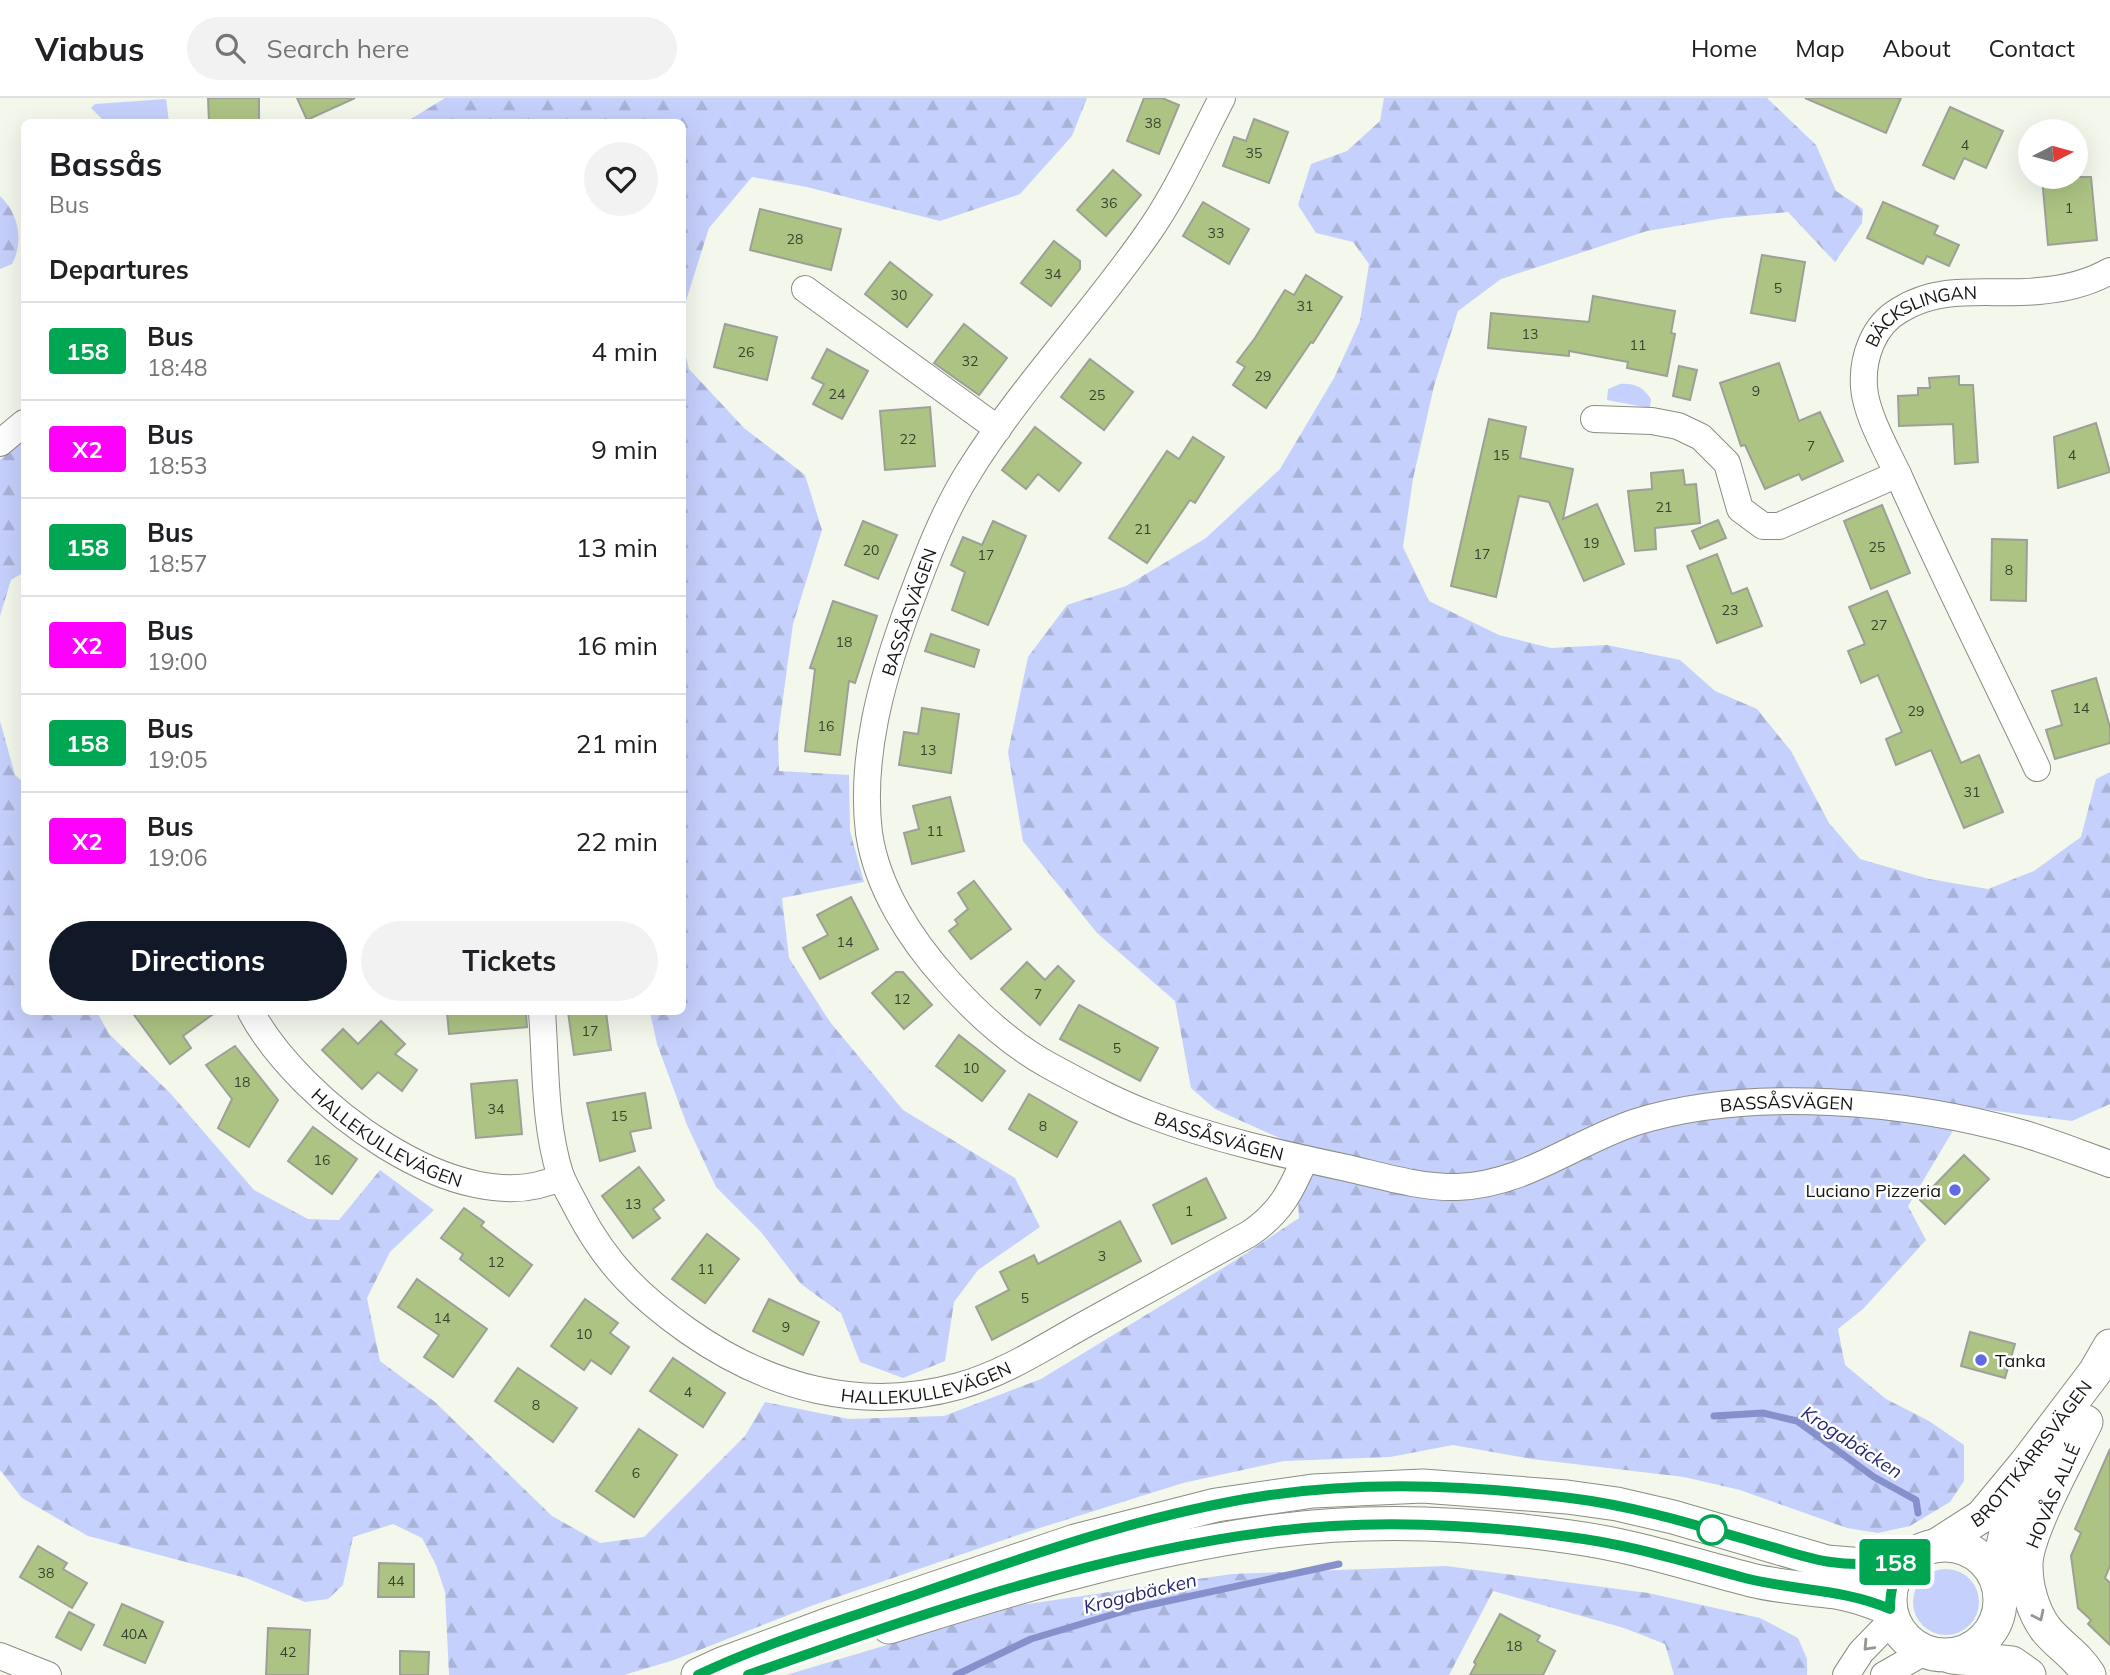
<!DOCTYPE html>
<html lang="en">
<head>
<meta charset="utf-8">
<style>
  :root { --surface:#fff; --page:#f2f2f2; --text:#202124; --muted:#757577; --line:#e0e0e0; --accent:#111827 }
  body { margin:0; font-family:Mulish,sans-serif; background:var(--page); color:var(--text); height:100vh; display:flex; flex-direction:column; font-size:26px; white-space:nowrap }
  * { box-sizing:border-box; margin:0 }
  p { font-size:23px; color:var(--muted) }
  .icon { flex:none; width:38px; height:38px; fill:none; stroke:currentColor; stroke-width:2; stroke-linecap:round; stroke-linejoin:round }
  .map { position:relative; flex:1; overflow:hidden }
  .drawer { position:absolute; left:21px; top:21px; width:665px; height:896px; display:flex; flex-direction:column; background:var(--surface); border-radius:10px; box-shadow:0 7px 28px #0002 }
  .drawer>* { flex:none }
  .badge { padding:0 14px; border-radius:5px; font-size:24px; line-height:46px }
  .needle { width:46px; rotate:84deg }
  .buttons { position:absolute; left:2018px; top:21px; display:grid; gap:14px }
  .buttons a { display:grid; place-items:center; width:70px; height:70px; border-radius:50%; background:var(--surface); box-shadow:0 7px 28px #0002; font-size:35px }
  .map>.badge { position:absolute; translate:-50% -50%; box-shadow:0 0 0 4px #fff }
  h2 { padding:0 28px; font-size:26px; line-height:63px }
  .round { display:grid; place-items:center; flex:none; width:74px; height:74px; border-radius:37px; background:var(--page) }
  .head { display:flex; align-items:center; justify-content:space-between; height:119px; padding:0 28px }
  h1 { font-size:33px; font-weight:700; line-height:52px }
  .primary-button { display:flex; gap:14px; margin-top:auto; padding:14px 28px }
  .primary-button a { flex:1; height:80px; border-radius:42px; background:var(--accent); color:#fff; font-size:28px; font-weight:700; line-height:80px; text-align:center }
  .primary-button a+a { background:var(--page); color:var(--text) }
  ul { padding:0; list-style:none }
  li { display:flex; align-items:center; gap:21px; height:98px; padding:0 28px; border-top:2px solid var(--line) }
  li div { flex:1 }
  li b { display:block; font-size:26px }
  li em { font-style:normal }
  li .badge { min-width:77px; font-weight:700; text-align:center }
  header { display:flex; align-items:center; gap:42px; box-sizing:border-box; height:98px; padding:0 35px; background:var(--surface); border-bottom:2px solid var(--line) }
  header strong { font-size:33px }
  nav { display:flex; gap:38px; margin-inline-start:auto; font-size:24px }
  .search { width:490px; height:63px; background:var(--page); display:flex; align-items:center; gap:18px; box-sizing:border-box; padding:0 24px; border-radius:38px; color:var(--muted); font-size:26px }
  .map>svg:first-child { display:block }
  .grass { fill:#c6d0fc }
  .forest { fill:url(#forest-firs) }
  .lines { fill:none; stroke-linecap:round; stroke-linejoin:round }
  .stream { stroke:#8691cc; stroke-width:7 }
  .building { fill:#adc384; stroke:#9ca096; stroke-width:2 }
  .minor-casing { stroke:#898d83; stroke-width:28 }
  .tertiary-casing { stroke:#898d83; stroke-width:35 }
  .minor { stroke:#fff; stroke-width:26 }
  .tertiary { stroke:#fff; stroke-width:33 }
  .oneway { stroke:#959694 }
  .line-casing { stroke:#fff; stroke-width:16 }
  .line { stroke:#00a651; stroke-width:10 }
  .poi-dot { fill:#606ae2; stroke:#fff; stroke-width:2.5 }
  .stop-dot { fill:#fff; stroke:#00a651; stroke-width:3.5 }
  .labels { text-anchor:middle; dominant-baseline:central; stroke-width:5; stroke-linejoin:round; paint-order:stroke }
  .number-label { font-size:14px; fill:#3a412e }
  .street-label { font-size:18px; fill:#141612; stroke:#fff }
  .poi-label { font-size:18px; fill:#141612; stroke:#fff; text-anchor:end }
  .water-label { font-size:19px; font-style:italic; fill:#26296f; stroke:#fff }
</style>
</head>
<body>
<header>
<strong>Viabus</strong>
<div class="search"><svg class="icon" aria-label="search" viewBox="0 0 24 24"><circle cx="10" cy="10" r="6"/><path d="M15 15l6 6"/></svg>Search here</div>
<nav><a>Home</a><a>Map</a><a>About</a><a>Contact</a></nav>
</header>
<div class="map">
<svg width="2110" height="1577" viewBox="0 0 2110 1577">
  <defs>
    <pattern id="forest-firs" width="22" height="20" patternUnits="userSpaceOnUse" patternTransform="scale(1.75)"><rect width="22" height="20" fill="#c6d0fc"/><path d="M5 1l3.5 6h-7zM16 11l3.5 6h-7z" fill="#a9b2d7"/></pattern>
  </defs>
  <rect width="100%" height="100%" fill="#f3f7ec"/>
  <g class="grass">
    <path d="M166 1 169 24H105L91 10 95 6Z"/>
    <path d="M1620 286C1634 285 1643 289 1651 301L1650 310 1607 302 1608 291Z"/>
    <circle cx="1946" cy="1504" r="33"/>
  </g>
  <g class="forest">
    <path d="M445 0H1087L1072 38 1020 96 940 123 807 89 752 79 709 130 683 212 682 24H406Z"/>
    <path d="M1384 0H1767L1816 47 1836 93 1863 111 1862 125 1835 164 1788 114 1724 120 1647 133 1501 181 1458 213 1434 288 1413 381 1403 449 1429 503 1499 537 1551 550 1607 547 1680 562 1715 593 1757 611 1791 653 1829 725 1860 761 1929 781 1988 791 2034 773 2081 739 2096 681 2110 674V1006L2072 1023 1967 1009 1908 1108 1926 1142 1863 1211 1838 1231 1845 1267 1886 1301 1929 1323 1964 1347V1383L1950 1404 1910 1428 1878 1435 1847 1430 1740 1392 1684 1379 1532 1361 1453 1347 1390 1359 1284 1363 1183 1385 1027 1434 811 1508 674 1562 624 1577H449L445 1494 436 1467 422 1440 393 1426 353 1439 343 1487 328 1501 305 1504 246 1480 88 1438 22 1400 0 1372V623L15 677 24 685V914H97L109 936 170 995 254 1092 308 1121 339 1122 380 1072 434 1112 390 1154 367 1200 380 1263 435 1304 552 1418 600 1445 644 1439 745 1338 765 1304 849 1321 944 1318 1041 1281 1236 1162 1299 1120 1295 1047 1215 1011 1191 990 1175 903 1097 835 1023 743 1008 654 1028 559 1067 507 1126 488 1206 440 1280 371 1334 280 1360 223 1369 166 1353 144 1316 135 1298 107 1311 66 1347 53 1380 23Z"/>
    <path d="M0 98C19 116 24 144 12 166L0 171Z"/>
    <path d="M683 246 689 271 744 330 805 377 822 432 793 526 778 637 779 673 849 677 850 733 864 784 782 800 789 860 830 924 903 1012 1015 1080 1040 1129 978 1172 954 1204 945 1263 903 1280 860 1264 841 1215 801 1186 761 1134 716 1089 687 1027 657 946 650 914H682Z"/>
    <path d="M24 342V474L11 482 0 518V362Z"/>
    <path d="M1446 1468 1648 1495 1760 1520 1798 1540 1807 1561V1577H1674L1665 1546 1624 1530 1493 1493 1449 1577H786L1021 1507 1232 1476Z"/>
  </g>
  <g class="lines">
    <g class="stream">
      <path d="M1714 1318 1763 1315 1797 1323 1874 1379 1916 1402 1918 1415"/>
      <path d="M956 1577 1031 1541 1131 1511 1339 1466"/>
    </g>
  </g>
  <g class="building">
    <path d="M208 0H259V24H209Z"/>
    <path d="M297 0H355L307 22Z"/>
    <path d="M1144 0H1162L1179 7 1159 56 1127 43Z"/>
    <path d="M1805 0H1901L1886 35Z"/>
    <path d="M1950 9 2003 33 1986 70 1964 60 1954 81 1923 67Z"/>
    <path d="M1254 21 1288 34 1269 85 1223 68 1234 39 1246 43Z"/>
    <path d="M1113 72 1141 97 1106 138 1077 112Z"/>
    <path d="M2042 79H2091L2097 142 2048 147Z"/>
    <path d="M1203 104 1249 131 1229 166 1183 138Z"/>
    <path d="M1883 104 1938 128 1934 136 1959 147 1949 168 1927 158 1923 166 1867 140Z"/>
    <path d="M760 111 841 131 831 172 750 152Z"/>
    <path d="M1054 143 1080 163V171L1051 208 1021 185Z"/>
    <path d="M1762 157 1805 164 1795 223 1751 215Z"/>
    <path d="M890 164 932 197 907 229 865 196Z"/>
    <path d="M1306 177 1342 199 1313 245 1311 244 1266 310 1233 287 1245 269 1237 264 1255 240 1285 192 1294 197Z"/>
    <path d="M1593 198 1675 213 1671 235 1675 236 1667 278 1627 270 1628 264 1569 253V258L1488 250 1491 215 1589 224Z"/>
    <path d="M725 226 777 239 767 282 714 269Z"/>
    <path d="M964 226 1007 260 979 297 934 265Z"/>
    <path d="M827 251 868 273 842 321 813 306 824 286 812 280Z"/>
    <path d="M1090 261 1133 294 1104 332 1061 299Z"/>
    <path d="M1779 265 1799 323 1820 314 1843 363 1802 382 1799 376 1765 391 1745 347 1741 348 1720 285Z"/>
    <path d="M1679 268 1697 272 1690 302 1673 298Z"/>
    <path d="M1959 278V287H1973L1978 364 1955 366 1953 326 1899 328 1898 298 1918 297V290H1930L1929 280Z"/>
    <path d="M930 309 935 368 885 372 880 313Z"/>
    <path d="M1489 321 1526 329 1520 360 1573 371 1563 421 1597 406 1624 466 1584 483 1549 404 1519 398 1496 499 1451 488Z"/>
    <path d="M2096 325 2110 374 2058 390 2054 339Z"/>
    <path d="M1035 329 1081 365 1059 393 1038 376 1026 391 1002 372Z"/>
    <path d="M1193 339 1224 359 1195 405 1190 402 1147 465 1109 440 1167 353 1179 361Z"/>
    <path d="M1683 372 1685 387 1696 386 1700 425 1655 430 1656 451 1635 453 1628 393 1652 391 1651 375Z"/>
    <path d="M1882 407 1910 475 1871 491 1844 423Z"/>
    <path d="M1718 422 1726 440 1700 451 1692 433Z"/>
    <path d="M863 423 897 437 878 481 845 467Z"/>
    <path d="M993 423 1026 438 988 527 952 512 965 474 951 467 963 439 982 447Z"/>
    <path d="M1992 441 2027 442 2026 503 1991 502Z"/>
    <path d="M1717 456 1732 496 1747 490 1762 528 1717 545 1687 468Z"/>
    <path d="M1887 493 1961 665 1979 657 2003 714 1964 730 1931 652 1896 667 1886 641 1902 634 1878 577 1861 585 1848 553 1865 546 1849 509Z"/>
    <path d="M833 503 877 518 855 585 849 583 840 657 805 653 815 571 810 570Z"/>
    <path d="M931 536 979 552 974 569 925 553Z"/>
    <path d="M2096 580 2110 629V645L2055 661 2046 632 2062 627 2052 593Z"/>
    <path d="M922 610 959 616 951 675 899 667 904 634 918 636Z"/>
    <path d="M950 699 964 753 912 766 904 735 919 731 913 708Z"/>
    <path d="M974 783 1011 831 971 861 949 833 958 826 955 822 968 811 958 795Z"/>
    <path d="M851 799 878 851 820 881 803 850 828 837 817 817Z"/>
    <path d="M1027 864 1045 882 1058 868 1074 883 1040 927 1001 891Z"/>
    <path d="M896 874H903L932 907 904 931 872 895Z"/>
    <path d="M1079 907 1158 950 1140 983 1060 941Z"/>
    <path d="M132 914H216L183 938 191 950 170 966Z"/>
    <path d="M447 914H526L527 929 449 936Z"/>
    <path d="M568 914H606L611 952 574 957Z"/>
    <path d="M381 923 405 946 395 956 417 972 402 993 378 974 362 991 322 952 343 931 358 946Z"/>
    <path d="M959 937 1005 973 982 1003 936 968Z"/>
    <path d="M235 948 278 1002 249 1049 218 1030 232 1001 206 967Z"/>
    <path d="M517 982 522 1036 476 1040 471 986Z"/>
    <path d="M645 995 651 1030 630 1034 635 1053 600 1063 587 1005Z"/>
    <path d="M1029 996 1077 1024 1057 1059 1009 1031Z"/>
    <path d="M313 1029 357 1061 332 1096 288 1063Z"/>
    <path d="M1964 1057 1989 1081 1945 1126 1920 1102Z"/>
    <path d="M639 1069 664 1102 653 1111 660 1120 633 1140 602 1098Z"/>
    <path d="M1206 1080 1226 1120 1172 1146 1153 1107Z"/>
    <path d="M464 1110 484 1124 481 1128 532 1167 509 1198 460 1161 463 1156 441 1140Z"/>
    <path d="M1120 1123 1141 1163 992 1242 976 1209 1009 1192 1000 1174 1034 1157 1038 1166Z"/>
    <path d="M707 1136 739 1161 705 1205 672 1181Z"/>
    <path d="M417 1181 487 1231 453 1279 424 1259 439 1237 398 1209Z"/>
    <path d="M585 1201 618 1225 610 1235 629 1249 611 1276 591 1262 584 1272 551 1248Z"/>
    <path d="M769 1201 819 1224 803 1257 753 1233Z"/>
    <path d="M1970 1234 2015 1246 2005 1280 1961 1268Z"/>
    <path d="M673 1260 725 1295 703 1329 650 1293Z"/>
    <path d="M518 1270 577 1310 553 1344 495 1303Z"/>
    <path d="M639 1331 677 1357 634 1419 596 1393Z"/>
    <path d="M2110 1351V1468L2105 1480 2110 1485V1547L2088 1526 2091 1522 2078 1510 2071 1458 2081 1435 2075 1431Z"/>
    <path d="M38 1448 67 1465 63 1471 87 1485 72 1510 20 1479Z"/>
    <path d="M379 1465 414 1466V1499H378Z"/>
    <path d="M122 1506 163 1524 145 1565 104 1547Z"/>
    <path d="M69 1514 94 1527 81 1552 56 1539Z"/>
    <path d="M1500 1516 1540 1538 1537 1543 1555 1553 1543 1577H1470L1476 1566 1474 1564Z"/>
    <path d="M268 1530 310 1532 308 1577H266Z"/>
    <path d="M400 1553 429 1554 428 1577H400Z"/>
  </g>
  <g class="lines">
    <defs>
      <g id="minor">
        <path id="s1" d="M1222 0C1198 46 1176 96 1146 138 1090 218 1022 289 970 372 942 416 924 466 906 515 881 584 860 661 869 735 877 790 911 842 947 882 977 916 1010 946 1050 968 1083 986 1116 1004 1151 1017 1214 1041 1281 1056 1347 1070 1382 1078 1420 1090 1457 1089 1524 1087 1575 1044 1636 1024 1751 988 1910 1003 2025 1036 2054 1045 2082 1056 2110 1066"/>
        <path d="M805 191 998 331"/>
        <path d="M1594 321 1652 323 1678 328 1701 339 1727 365 1740 411 1763 428H1779L1898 376"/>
        <path d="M0 345 24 325"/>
        <path id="s2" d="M2037 670C1992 574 1944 480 1901 383 1889 356 1866 318 1864 289 1862 260 1873 227 1900 212 1944 185 1991 198 2039 193 2064 191 2089 185 2110 173"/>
        <path id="s3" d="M251 914C296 1000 460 1129 561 1079"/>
        <path id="s4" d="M542 914C546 967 544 1025 560 1076 565 1089 573 1102 579 1114 607 1167 640 1199 688 1233 769 1290 862 1315 959 1288 1003 1276 1043 1250 1082 1228 1138 1197 1193 1167 1249 1136 1280 1115 1290 1095 1305 1061"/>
        <path d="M0 1558 48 1577"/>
        <path d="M1846 1577 1861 1554 1893 1521"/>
        <path d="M1884 1577 1924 1554"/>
      </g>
      <g id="tertiary">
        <path d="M2086 1324C2071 1355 2025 1437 2026 1468 2026 1489 2033 1513 2045 1530 2058 1547 2078 1558 2089 1577"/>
        <circle cx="1945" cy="1502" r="55"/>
        <path id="s5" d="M1937 1447 1982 1418 2026 1365 2095 1274 2110 1248"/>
        <path d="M1996 1479 2006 1434 2020 1405 2040 1376"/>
        <path d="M889 1529C1015 1489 1143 1451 1275 1433 1372 1420 1474 1425 1571 1439 1632 1447 1692 1467 1751 1482 1779 1489 1806 1490 1835 1494 1854 1497 1873 1504 1890 1511"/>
        <path d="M1952 1559 2012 1565 2029 1577"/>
        <path d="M698 1577 722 1566 835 1524 1075 1443 1216 1407 1313 1393 1423 1388 1567 1399 1617 1406 1673 1419 1827 1464 1863 1467 1906 1463"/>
      </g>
    </defs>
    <use href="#minor" class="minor-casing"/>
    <use href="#tertiary" class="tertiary-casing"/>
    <use href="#minor" class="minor"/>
    <use href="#tertiary" class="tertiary"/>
  </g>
  <defs><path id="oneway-chevron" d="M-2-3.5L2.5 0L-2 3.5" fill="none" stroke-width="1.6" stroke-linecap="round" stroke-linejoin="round" transform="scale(1.75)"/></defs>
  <g class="oneway">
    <use href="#oneway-chevron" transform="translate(2039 1518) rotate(64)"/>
    <use href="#oneway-chevron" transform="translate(1868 1548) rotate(133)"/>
  </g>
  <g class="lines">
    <defs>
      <path id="line" d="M698 1577C765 1545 839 1523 909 1499 1027 1458 1147 1415 1270 1397 1369 1383 1471 1387 1570 1400 1635 1408 1696 1427 1758 1445 1782 1451 1807 1461 1831 1464 1856 1468 1880 1465 1906 1463 1894 1479 1890 1491 1890 1511 1841 1490 1792 1493 1741 1479 1685 1464 1628 1446 1569 1439 1473 1426 1373 1421 1276 1433 1095 1455 919 1517 748 1577"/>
    </defs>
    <use href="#line" class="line-casing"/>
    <use href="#line" class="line"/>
  </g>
  <g class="poi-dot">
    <circle cx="1955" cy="1092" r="7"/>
    <circle cx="1981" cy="1262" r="7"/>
  </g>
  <circle class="stop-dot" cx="1712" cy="1432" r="14"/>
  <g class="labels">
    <g class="number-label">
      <text x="1153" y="25">38</text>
      <text x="1965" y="47">4</text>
      <text x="1254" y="55">35</text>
      <text x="1109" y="105">36</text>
      <text x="2069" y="110">1</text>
      <text x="1216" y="135">33</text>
      <text x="795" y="141">28</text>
      <text x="1053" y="176">34</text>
      <text x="1778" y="190">5</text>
      <text x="899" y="197">30</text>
      <text x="1305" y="208">31</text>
      <text x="1530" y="236">13</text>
      <text x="1638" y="247">11</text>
      <text x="746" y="254">26</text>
      <text x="970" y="263">32</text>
      <text x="1263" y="278">29</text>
      <text x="1756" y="293">9</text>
      <text x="837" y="296">24</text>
      <text x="1097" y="297">25</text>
      <text x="908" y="341">22</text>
      <text x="1811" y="348">7</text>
      <text x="1501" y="357">15</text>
      <text x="2072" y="357">4</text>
      <text x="1664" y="409">21</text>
      <text x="1143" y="431">21</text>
      <text x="1591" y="445">19</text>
      <text x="1877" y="449">25</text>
      <text x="871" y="452">20</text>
      <text x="1482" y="456">17</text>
      <text x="986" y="457">17</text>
      <text x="2009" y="472">8</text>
      <text x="1730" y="512">23</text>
      <text x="1879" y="527">27</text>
      <text x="844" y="544">18</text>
      <text x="2081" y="610">14</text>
      <text x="1916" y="613">29</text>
      <text x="826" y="628">16</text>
      <text x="928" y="652">13</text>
      <text x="1972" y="694">31</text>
      <text x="935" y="733">11</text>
      <text x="845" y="844">14</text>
      <text x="1038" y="896">7</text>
      <text x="902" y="901">12</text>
      <text x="590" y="933">17</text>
      <text x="1117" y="950">5</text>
      <text x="971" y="970">10</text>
      <text x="242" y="984">18</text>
      <text x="496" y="1011">34</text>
      <text x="619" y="1018">15</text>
      <text x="1043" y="1028">8</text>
      <text x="322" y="1062">16</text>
      <text x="633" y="1106">13</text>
      <text x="1189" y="1113">1</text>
      <text x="1102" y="1158">3</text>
      <text x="496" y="1164">12</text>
      <text x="706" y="1171">11</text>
      <text x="1025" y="1200">5</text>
      <text x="442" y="1220">14</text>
      <text x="786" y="1229">9</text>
      <text x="584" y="1236">10</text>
      <text x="688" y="1294">4</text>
      <text x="536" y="1307">8</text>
      <text x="636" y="1375">6</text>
      <text x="46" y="1475">38</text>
      <text x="396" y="1483">44</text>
      <text x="134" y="1536">40A</text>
      <text x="1514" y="1548">18</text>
      <text x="288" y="1554">42</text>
    </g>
    <g class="street-label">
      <text stroke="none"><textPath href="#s2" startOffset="525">BÄCKSLINGAN</textPath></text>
      <text transform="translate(909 514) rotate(-71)">BASSÅSVÄGEN</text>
      <text stroke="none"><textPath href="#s1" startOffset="1908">BASSÅSVÄGEN</textPath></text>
      <text stroke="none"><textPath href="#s1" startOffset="1320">BASSÅSVÄGEN</textPath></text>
      <text stroke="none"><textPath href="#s3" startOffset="189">HALLEKULLEVÄGEN</textPath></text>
      <text stroke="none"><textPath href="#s4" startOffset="623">HALLEKULLEVÄGEN</textPath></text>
      <text stroke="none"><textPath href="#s5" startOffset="133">BROTTKÄRRSVÄGEN</textPath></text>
      <text transform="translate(2053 1398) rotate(-67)">HOVÅS ALLÉ</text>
    </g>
    <g class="poi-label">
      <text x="1941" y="1092">Luciano Pizzeria</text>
      <text x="1995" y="1262" text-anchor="start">Tanka</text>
    </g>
    <g class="water-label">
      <text transform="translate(1852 1344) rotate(33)">Krogabäcken</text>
      <text transform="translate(1140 1495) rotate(-14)">Krogabäcken</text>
    </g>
  </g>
</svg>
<div class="buttons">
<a><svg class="needle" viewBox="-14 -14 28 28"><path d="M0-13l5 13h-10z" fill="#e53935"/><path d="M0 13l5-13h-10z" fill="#757577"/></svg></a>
</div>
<b class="badge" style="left:1895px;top:1464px;background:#00a651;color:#fff">158</b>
<section class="drawer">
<div class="head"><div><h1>Bassås</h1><p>Bus</p></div><a class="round"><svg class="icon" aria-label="heart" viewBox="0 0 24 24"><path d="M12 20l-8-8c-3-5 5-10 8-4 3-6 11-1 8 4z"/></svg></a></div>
<h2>Departures</h2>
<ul>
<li><span class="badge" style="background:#00a651;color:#fff">158</span><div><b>Bus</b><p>18:48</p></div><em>4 min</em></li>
<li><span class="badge" style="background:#f0f;color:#fff">X2</span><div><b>Bus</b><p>18:53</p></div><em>9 min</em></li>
<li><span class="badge" style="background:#00a651;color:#fff">158</span><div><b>Bus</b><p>18:57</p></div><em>13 min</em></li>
<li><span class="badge" style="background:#f0f;color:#fff">X2</span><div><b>Bus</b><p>19:00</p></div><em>16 min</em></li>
<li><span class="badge" style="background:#00a651;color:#fff">158</span><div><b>Bus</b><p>19:05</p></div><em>21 min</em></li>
<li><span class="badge" style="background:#f0f;color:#fff">X2</span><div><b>Bus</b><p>19:06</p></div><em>22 min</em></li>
</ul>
<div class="primary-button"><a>Directions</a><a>Tickets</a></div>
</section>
</div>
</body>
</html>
